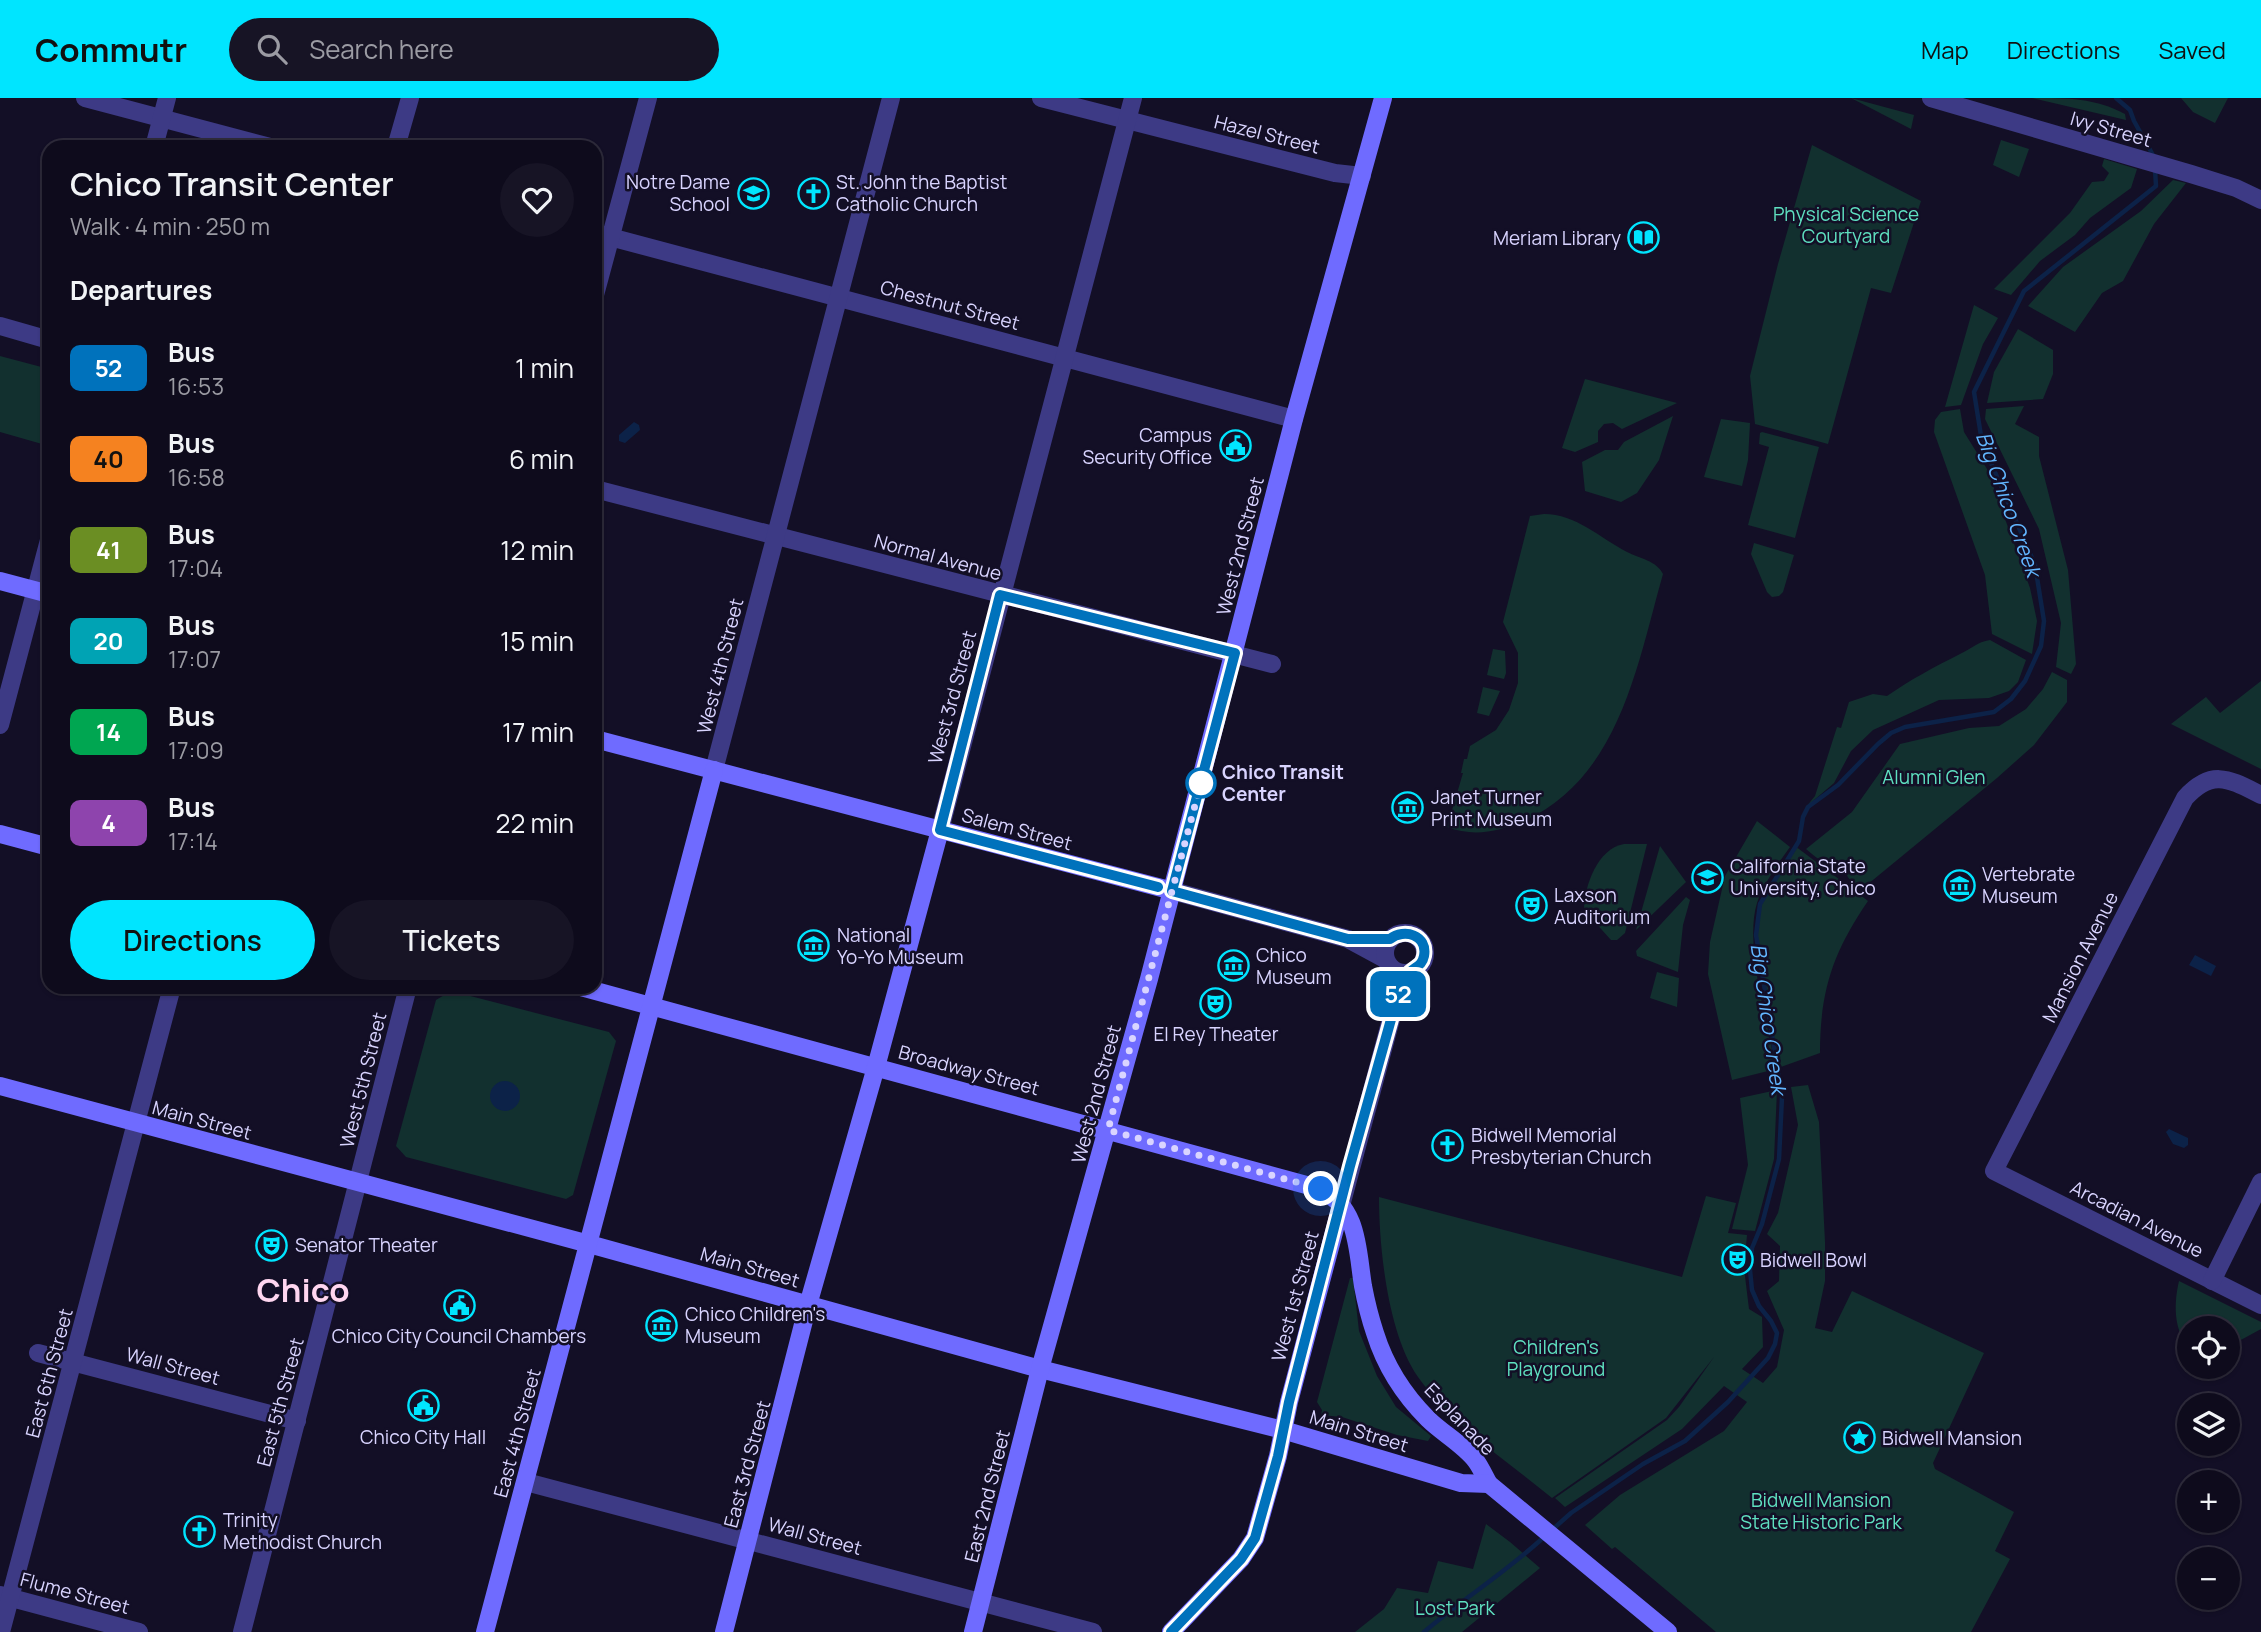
<!DOCTYPE html>
<html lang="en">
<head>
<meta charset="utf-8">
<style>
  :root { --surface:#0e0b1c; --page:#171425; --text:#f1f3f6; --muted:#9b9ba3; --line:#2e2b3b; --accent:#00e5ff }
  body { margin:0; font-family:Manrope,sans-serif; background:var(--page); color:var(--text); height:100vh; display:flex; flex-direction:column; font-size:26px; white-space:nowrap }
  * { box-sizing:border-box; margin:0 }
  p { font-size:23px; color:var(--muted) }
  .icon { flex:none; width:38px; height:38px; fill:none; stroke:currentColor; stroke-width:2; stroke-linecap:round; stroke-linejoin:round }
  .map { position:relative; flex:1; overflow:hidden }
  .sheet { position:absolute; left:42px; top:42px; width:560px; height:854px; display:flex; flex-direction:column; background:var(--surface); border-radius:21px; box-shadow:0 2px 5px #0004,0 0 0 2px var(--line) }
  .sheet>* { flex:none }
  .badge { padding:0 14px; border-radius:10px; font-size:24px; line-height:46px }
  .tools { position:absolute; left:2177px; top:1218px; display:grid; gap:14px }
  .tools a { display:grid; place-items:center; width:63px; height:63px; border-radius:50%; background:var(--surface); box-shadow:0 2px 5px #0004,0 0 0 2px var(--line); font-size:35px }
  .you { position:absolute; width:35px; height:35px; margin:-18px; border:5px solid #fff; border-radius:50%; background:#1a73e8; box-shadow:0 0 0 10px #1a73e833 }
  .map>.badge { position:absolute; translate:-50% -50%; box-shadow:0 0 0 4px #fff }
  h2 { padding:0 28px; font-size:26px; line-height:63px }
  .round { display:grid; place-items:center; flex:none; width:74px; height:74px; border-radius:37px; background:var(--page) }
  .headline { display:flex; align-items:center; justify-content:space-between; height:119px; padding:0 28px }
  h1 { font-size:33px; font-weight:600; line-height:52px }
  .action { display:flex; gap:14px; margin-top:auto; padding:14px 28px }
  .action a { flex:1; height:80px; border-radius:42px; background:var(--accent); color:#111; font-size:28px; font-weight:600; line-height:80px; text-align:center }
  .action a+a { background:var(--page); color:var(--text) }
  ul { padding:0; list-style:none }
  li { display:flex; align-items:center; gap:21px; height:91px; padding:0 28px }
  li div { flex:1 }
  li b { display:block; font-size:26px }
  li em { font-style:normal }
  li .badge { min-width:77px; font-weight:700; text-align:center }
  header { display:flex; align-items:center; gap:42px; box-sizing:border-box; height:98px; padding:0 35px; background:var(--accent); color:#111 }
  header strong { font-size:33px }
  nav { display:flex; gap:38px; margin-inline-start:auto; font-size:24px }
  .search { width:490px; height:63px; background:var(--page); display:flex; align-items:center; gap:18px; box-sizing:border-box; padding:0 24px; border-radius:38px; color:var(--muted); font-size:26px }
  .map>svg:first-child { display:block }
  .green { fill:#12302f }
  .water { fill:#0c2248 }
  .lines { fill:none; stroke-linecap:round; stroke-linejoin:round }
  .stream { stroke:#0c2248; stroke-width:4.5 }
  .street { stroke:#3d3a85; stroke-width:18 }
  .secondary { stroke:#6f6bff; stroke-width:18 }
  .line-casing { stroke:#fff; stroke-width:16 }
  .line { stroke:#0072bc; stroke-width:10 }
  .walk { stroke:#d9d4ff; stroke-width:7; stroke-dasharray:0 12.6 }
  .stop-dot { fill:#fff; stroke:#0072bc; stroke-width:3.5 }
  .labels { text-anchor:middle; dominant-baseline:central; stroke-width:5; stroke-linejoin:round; paint-order:stroke }
  .street-label { font-size:19px; fill:#d9d4ff; stroke:#130f26 }
  .poi-label { font-size:19px; fill:#d9d4ff; stroke:#130f26; text-anchor:start }
  .park-label { font-size:19px; fill:#5fe0c0; stroke:#130f26 }
  .stop-label { font-size:19px; font-weight:bold; fill:#d9d4ff; stroke:#130f26; text-anchor:start }
  .water-label { font-size:21px; font-style:italic; fill:#62b6ff; stroke:#130f26 }
  .town-label { font-size:33px; font-weight:bold; fill:#ffd6f0; stroke:#130f26 }
</style>
</head>
<body>
<header>
<strong>Commutr</strong>
<div class="search"><svg class="icon" aria-label="search" viewBox="0 0 24 24"><circle cx="10" cy="10" r="6"/><path d="M15 15l6 6"/></svg>Search here</div>
<nav><a>Map</a><a>Directions</a><a>Saved</a></nav>
</header>
<div class="map">
<svg width="2261" height="1534" viewBox="0 0 2261 1534">
  <rect width="100%" height="100%" fill="#130f26"/>
  <g class="green">
    <path d="M1851 0 1914 17 1911 31Z"/>
    <path d="M2032 0C2068 0 2095 0 2125 16L2126 22Z"/>
    <path d="M2181 0H2228L2215 25 2193 14Z"/>
    <path d="M2001 42 2029 51 2019 79 1993 67Z"/>
    <path d="M1812 47 1921 103 1891 195 1871 190 1828 346 1755 326 1750 278 1778 166Z"/>
    <path d="M2104 61 2137 71 2131 90 2090 120 2075 137 2040 163 2011 197 1994 191 2070 115 2092 84 2104 83 2109 75 2102 68Z"/>
    <path d="M2173 82 2186 85 2154 126 2123 183 2102 195 2075 234 2028 208 2063 169 2141 113Z"/>
    <path d="M1974 207 1998 220 1983 246 1961 307 1945 309Z"/>
    <path d="M2018 231 2053 252V276L2043 301 1987 305 1994 274Z"/>
    <path d="M0 258 49 271V348L0 334Z"/>
    <path d="M1585 281 1677 305 1622 331 1613 325 1604 326 1598 333V344L1575 354 1562 350Z"/>
    <path d="M2024 308 2015 326 2039 339V358L2068 472 2076 566 2071 576 2056 569 2061 525 2039 431 1985 321 1986 311Z"/>
    <path d="M1960 311 1964 334 1987 371 2030 490 2037 523 2032 556 1992 536 1985 477 1934 334 1935 322 1941 314Z"/>
    <path d="M1673 318 1659 362 1637 395 1621 404 1585 393 1582 364 1605 352H1618L1624 344Z"/>
    <path d="M1721 321 1750 325 1748 362 1742 388 1704 379Z"/>
    <path d="M1762 334 1819 349 1795 440 1748 427 1769 349 1759 346 1760 335Z"/>
    <path d="M1544 416C1576 416 1600 440 1627 454 1639 460 1657 463 1663 476 1637 567 1620 679 1524 723 1498 734 1473 739 1447 729L1463 675H1461L1464 661H1467L1470 648 1496 632 1509 612 1518 585V555L1503 524 1530 418Z"/>
    <path d="M1754 445 1794 457 1783 494 1779 498 1772 499 1767 494 1751 456Z"/>
    <path d="M1990 542 2026 562 2018 584 2009 593 1989 600 1939 602 1873 632 1851 653 1834 685 1806 709 1815 698 1837 629 1841 630 1849 604 1873 596 1887 598C1910 582 1934 569 1960 556 1971 551 1977 544 1990 542Z"/>
    <path d="M1493 551 1505 553 1506 575 1504 581 1487 577Z"/>
    <path d="M2052 574 2067 582V604L2034 647 1997 680 1862 791 1852 785 1846 776 1849 767 1841 762C1827 770 1818 761 1806 751L1852 714 1900 646 1969 630 1999 628 2026 611 2043 591Z"/>
    <path d="M2261 583V671L2171 626 2206 599 2220 615Z"/>
    <path d="M1483 589 1500 593 1489 618 1477 615Z"/>
    <path d="M1757 723 1790 749C1778 766 1763 786 1757 805 1744 847 1768 927 1776 971L1732 982 1708 876 1710 844 1725 778Z"/>
    <path d="M1624 746H1647L1625 835 1617 842H1611L1584 812C1584 788 1598 750 1624 746Z"/>
    <path d="M1660 748 1686 784 1636 832Z"/>
    <path d="M1795 748 1868 803C1833 854 1820 893 1820 955L1778 970 1756 837 1760 806Z"/>
    <path d="M1686 799 1690 802 1683 827 1678 874 1637 858 1636 853Z"/>
    <path d="M1657 874 1679 880 1677 909 1650 900Z"/>
    <path d="M451 893 609 934 616 943 573 1097 566 1101 406 1059 396 1048 436 902Z"/>
    <path d="M1808 987 1819 1024 1825 1144V1183L1815 1230 1832 1234 1852 1193 1984 1255 1933 1365 1935 1371 2014 1414 1995 1453 2010 1461 1971 1534H1716L1615 1449 1612 1451 1585 1427 1620 1397 1724 1333 1747 1304 1724 1288 1682 1331 1565 1409 1555 1400 1667 1322 1679 1309 1714 1259 1666 1320 1552 1400C1507 1363 1451 1326 1418 1279 1388 1236 1379 1151 1379 1099L1682 1179 1706 1098 1736 1105 1728 1135 1747 1137 1744 1170 1749 1211 1762 1219 1763 1249 1742 1271 1763 1285 1777 1269 1784 1232 1767 1193 1779 1183 1780 1148 1767 1136 1778 1115 1798 1027 1791 989Z"/>
    <path d="M1777 992 1774 1061 1755 1133 1732 1131 1748 1067 1740 1000Z"/>
    <path d="M1350 1180H1353L1359 1233 1377 1278 1396 1309 1431 1338 1428 1343 1397 1337 1342 1319 1321 1317 1322 1312 1317 1304Z"/>
    <path d="M2179 1183 2261 1224V1231L2228 1249V1230H2189V1249C2173 1232 2174 1204 2179 1183Z"/>
    <path d="M1486 1426 1510 1444 1540 1470 1462 1534H1355L1384 1511 1397 1490 1428 1495 1438 1463 1473 1471Z"/>
  </g>
  <g class="water">
    <path d="M634 324 639 327 640 332 625 345 619 343V337Z"/>
    <path d="M2195 857 2216 868 2211 878 2189 867Z"/>
    <circle cx="505" cy="998" r="15"/>
    <path d="M2169 1031 2188 1040V1047L2184 1050 2173 1046 2166 1034Z"/>
  </g>
  <g class="lines">
    <g class="stream">
      <path d="M2116 0 2130 12 2134 23 2154 59"/>
      <path d="M1553 1431 1571 1415 1643 1366 1685 1343 1728 1304 1768 1260 1775 1246 1777 1235 1771 1223 1759 1208 1752 1192 1750 1172 1752 1150 1762 1126 1779 1061 1782 999 1756 837 1760 806 1799 743 1803 719 1808 709 1838 687 1878 646 1891 635 1905 629 1994 614 2011 601 2025 583 2041 548 2044 523 2035 467 1982 344 1974 294 2024 193 2156 88 2155 71"/>
      <path d="M1424 1534C1463 1501 1506 1474 1544 1439"/>
    </g>
    <g class="street">
      <path d="M85 0 270 49"/>
      <path d="M1041 0 1335 75 1362 78"/>
      <path d="M1931 0 2191 76 2236 90 2261 102"/>
      <path d="M154 49 167 0"/>
      <path d="M396 49 410 0"/>
      <path d="M595 135 1294 321"/>
      <path d="M595 197 648 0"/>
      <path d="M0 228 49 242"/>
      <path d="M595 391 1272 566"/>
      <path d="M0 627 49 442"/>
      <path d="M714 672 891 0"/>
      <path d="M2261 697C2229 681 2212 670 2185 700L1994 1073 2261 1207"/>
      <path d="M940 732 1133 0"/>
      <path d="M1173 793 1348 841 1385 861"/>
      <circle cx="1405" cy="855" r="20"/>
      <path d="M1341 1108 1397 899 1409 875"/>
      <path d="M2212 1183 2261 1084"/>
      <path d="M38 1255 297 1323"/>
      <path d="M526 1384 1093 1534"/>
      <path d="M0 1497 139 1534"/>
      <path d="M1 1534 172 889"/>
      <path d="M242 1534 408 889"/>
    </g>
    <g class="secondary">
      <path d="M0 483 49 496"/>
      <path d="M595 641 1173 793"/>
      <path d="M0 736 49 749"/>
      <path d="M581 889 1321 1091C1359 1111 1357 1151 1363 1188 1366 1204 1370 1220 1375 1235 1385 1267 1404 1297 1428 1321 1442 1335 1464 1347 1476 1363 1481 1370 1485 1379 1489 1386L1668 1534"/>
      <path d="M0 988 589 1146 1040 1271 1283 1332 1461 1385 1489 1386"/>
      <path d="M485 1534 714 672"/>
      <path d="M724 1534 808 1207 876 969 940 732"/>
      <path d="M973 1534 1040 1271 1149 881 1294 321 1383 0"/>
      <path d="M1171 1534 1241 1461 1255 1440 1278 1358 1289 1304 1341 1108"/>
    </g>
  </g>
  <g class="lines">
    <defs>
      <path id="line" d="M1158 789 940 732 1000 497 1235 555 1172 793 1348 841H1390C1404 830 1428 837 1424 858 1422 868 1416 868 1410 874 1405 879 1400 893 1397 900L1350 1068 1289 1304 1278 1358 1255 1440 1241 1461 1171 1534"/>
    </defs>
    <use href="#line" class="line-casing"/>
    <use href="#line" class="line"/>
    <path class="walk" d="M1201 685 1108 1032 1321 1091"/>
  </g>
  <defs>
    <symbol id="school-ring" viewBox="-11 -11 22 22"><circle r="9.5" fill="#130f26" stroke="#00e5ff" stroke-width="1.5"/><path d="M0-5L7-2L0 1L-7-2ZM-4 1L0 2.5L4 1V4Q0 6-4 4Z" fill="#00e5ff"/></symbol>
    <symbol id="church-ring" viewBox="-11 -11 22 22"><circle r="9.5" fill="#130f26" stroke="#00e5ff" stroke-width="1.5"/><path d="M-1.2-6h2.4v3.5h3.3v2.4h-3.3V6h-2.4V-.1h-3.3v-2.4h3.3Z" fill="#00e5ff"/></symbol>
    <symbol id="library-ring" viewBox="-11 -11 22 22"><circle r="9.5" fill="#130f26" stroke="#00e5ff" stroke-width="1.5"/><path d="M-6-4Q-3-5.5-.7-3.5V5Q-3 3-6 4ZM6-4Q3-5.5 .7-3.5V5Q3 3 6 4Z" fill="#00e5ff"/></symbol>
    <symbol id="civic-ring" viewBox="-11 -11 22 22"><circle r="9.5" fill="#130f26" stroke="#00e5ff" stroke-width="1.5"/><path d="M-.6-6.5H3V-4.5H.6V-3L4-1V1h2V6H-6V1h2V-1L-.6-3ZM-1.2 2.5V6h2.4V2.5Z" fill="#00e5ff"/></symbol>
    <symbol id="museum-ring" viewBox="-11 -11 22 22"><circle r="9.5" fill="#130f26" stroke="#00e5ff" stroke-width="1.5"/><path d="M0-6L6-3V-2H-6V-3ZM-5-1h2V3h-2ZM-1-1h2V3h-2ZM3-1h2V3H3ZM-6 4H6V6H-6Z" fill="#00e5ff"/></symbol>
    <symbol id="university-ring" viewBox="-11 -11 22 22"><circle r="9.5" fill="#130f26" stroke="#00e5ff" stroke-width="1.5"/><path d="M0-5L7-2L0 1L-7-2ZM-4 1L0 2.5L4 1V4Q0 6-4 4Z" fill="#00e5ff"/></symbol>
    <symbol id="theatre-ring" viewBox="-11 -11 22 22"><circle r="9.5" fill="#130f26" stroke="#00e5ff" stroke-width="1.5"/><path d="M-5-5.5Q0-4 5-5.5V0Q5 5 0 6Q-5 5-5 0ZM-3.3-2.5H-1v1.5H-3.3ZM1-2.5H3.3v1.5H1ZM-2.8 1Q0 5.5 2.8 1Z" fill="#00e5ff"/></symbol>
    <symbol id="sight-ring" viewBox="-11 -11 22 22"><circle r="9.5" fill="#130f26" stroke="#00e5ff" stroke-width="1.5"/><path d="M0-6L1.8-2.2L6-1.7L2.9 1.2L3.7 5.4L0 3.3L-3.7 5.4L-2.9 1.2L-6-1.7L-1.8-2.2Z" fill="#00e5ff"/></symbol>
  </defs>
  <g fill-rule="evenodd">
    <use href="#school-ring" x="736" y="78" width="35" height="35"/>
    <use href="#church-ring" x="796" y="78" width="35" height="35"/>
    <use href="#library-ring" x="1626" y="122" width="35" height="35"/>
    <use href="#civic-ring" x="1218" y="330" width="35" height="35"/>
    <use href="#museum-ring" x="1390" y="692" width="35" height="35"/>
    <use href="#university-ring" x="1690" y="762" width="35" height="35"/>
    <use href="#museum-ring" x="1942" y="770" width="35" height="35"/>
    <use href="#theatre-ring" x="1514" y="790" width="35" height="35"/>
    <use href="#museum-ring" x="796" y="830" width="35" height="35"/>
    <use href="#museum-ring" x="1216" y="850" width="35" height="35"/>
    <use href="#theatre-ring" x="1198" y="888" width="35" height="35"/>
    <use href="#church-ring" x="1430" y="1030" width="35" height="35"/>
    <use href="#theatre-ring" x="254" y="1130" width="35" height="35"/>
    <use href="#theatre-ring" x="1720" y="1144" width="35" height="35"/>
    <use href="#civic-ring" x="442" y="1190" width="35" height="35"/>
    <use href="#museum-ring" x="644" y="1210" width="35" height="35"/>
    <use href="#civic-ring" x="406" y="1290" width="35" height="35"/>
    <use href="#sight-ring" x="1842" y="1322" width="35" height="35"/>
    <use href="#church-ring" x="182" y="1416" width="35" height="35"/>
  </g>
  <circle class="stop-dot" cx="1201" cy="685" r="14"/>
  <g class="labels">
    <g class="street-label">
      <text transform="translate(2111 31) rotate(16)">Ivy Street</text>
      <text transform="translate(1267 36) rotate(14)">Hazel Street</text>
      <text transform="translate(950 207) rotate(15)">Chestnut Street</text>
      <text transform="translate(1240 448) rotate(-76)">West 2nd Street</text>
      <text transform="translate(938 459) rotate(15)">Normal Avenue</text>
      <text transform="translate(720 568) rotate(-76)">West 4th Street</text>
      <text transform="translate(952 599) rotate(-75)">West 3rd Street</text>
      <text transform="translate(1017 731) rotate(15)">Salem Street</text>
      <text transform="translate(2080 859) rotate(-63)">Mansion Avenue</text>
      <text transform="translate(969 972) rotate(15)">Broadway Street</text>
      <text transform="translate(363 982) rotate(-76)">West 5th Street</text>
      <text transform="translate(1096 996) rotate(-75)">West 2nd Street</text>
      <text transform="translate(202 1022) rotate(15)">Main Street</text>
      <text transform="translate(2137 1121) rotate(27)">Arcadian Avenue</text>
      <text transform="translate(750 1169) rotate(16)">Main Street</text>
      <text transform="translate(1295 1198) rotate(-75)">West 1st Street</text>
      <text transform="translate(173 1268) rotate(15)">Wall Street</text>
      <text transform="translate(49 1275) rotate(-75)">East 6th Street</text>
      <text transform="translate(280 1304) rotate(-75)">East 5th Street</text>
      <text transform="translate(1460 1321) rotate(46)">Esplanade</text>
      <text transform="translate(1359 1333) rotate(17)">Main Street</text>
      <text transform="translate(517 1335) rotate(-75)">East 4th Street</text>
      <text transform="translate(747 1366) rotate(-75)">East 3rd Street</text>
      <text transform="translate(987 1398) rotate(-76)">East 2nd Street</text>
      <text transform="translate(815 1438) rotate(15)">Wall Street</text>
      <text transform="translate(75 1495) rotate(15)">Flume Street</text>
    </g>
    <g class="poi-label">
      <text x="730" y="84" text-anchor="end">Notre Dame<tspan x="730" dy="22">School</tspan></text>
      <text x="836" y="84">St. John the Baptist<tspan x="836" dy="22">Catholic Church</tspan></text>
      <text x="1621" y="140" text-anchor="end">Meriam Library</text>
      <text x="1212" y="337" text-anchor="end">Campus<tspan x="1212" dy="22">Security Office</tspan></text>
      <text x="1431" y="699">Janet Turner<tspan x="1431" dy="22">Print Museum</tspan></text>
      <text x="1730" y="768">California State<tspan x="1730" dy="22">University, Chico</tspan></text>
      <text x="1982" y="776">Vertebrate<tspan x="1982" dy="22">Museum</tspan></text>
      <text x="1554" y="797">Laxson<tspan x="1554" dy="22">Auditorium</tspan></text>
      <text x="837" y="837">National<tspan x="837" dy="22">Yo-Yo Museum</tspan></text>
      <text x="1256" y="857">Chico<tspan x="1256" dy="22">Museum</tspan></text>
      <text x="1216" y="936" text-anchor="middle">El Rey Theater</text>
      <text x="1471" y="1037">Bidwell Memorial<tspan x="1471" dy="22">Presbyterian Church</tspan></text>
      <text x="295" y="1147">Senator Theater</text>
      <text x="1760" y="1162">Bidwell Bowl</text>
      <text x="685" y="1216">Chico Children's<tspan x="685" dy="22">Museum</tspan></text>
      <text x="459" y="1238" text-anchor="middle">Chico City Council Chambers</text>
      <text x="423" y="1339" text-anchor="middle">Chico City Hall</text>
      <text x="1882" y="1340">Bidwell Mansion</text>
      <text x="223" y="1422">Trinity<tspan x="223" dy="22">Methodist Church</tspan></text>
    </g>
    <g class="park-label">
      <text x="1846" y="116">Physical Science<tspan x="1846" dy="22">Courtyard</tspan></text>
      <text x="1934" y="679">Alumni Glen</text>
      <text x="1556" y="1249">Children's<tspan x="1556" dy="22">Playground</tspan></text>
      <text x="1821" y="1402">Bidwell Mansion<tspan x="1821" dy="22">State Historic Park</tspan></text>
      <text x="1455" y="1510">Lost Park</text>
    </g>
    <g class="stop-label">
      <text x="1222" y="674">Chico Transit<tspan x="1222" dy="22">Center</tspan></text>
    </g>
    <g class="water-label">
      <text transform="translate(2009 406) rotate(70)">Big Chico Creek</text>
      <text transform="translate(1769 921) rotate(82)">Big Chico Creek</text>
    </g>
    <g class="town-label">
      <text x="303" y="1191">Chico</text>
    </g>
  </g>
</svg>
<div class="tools">
<a><svg class="icon" aria-label="locate" viewBox="0 0 24 24"><circle cx="12" cy="12" r="6"/><path d="M12 2v4M12 18v4M2 12h4M18 12h4"/></svg></a>
<a><svg class="icon" aria-label="layers" viewBox="0 0 24 24"><path d="M12 4l9 5-9 5-9-5zM3 14l9 5 9-5"/></svg></a>
<a>+</a>
<a>−</a>
</div>
<div class="you" style="left:1321px;top:1091px"></div>
<b class="badge" style="left:1398px;top:896px;background:#0072bc;color:#fff">52</b>
<section class="sheet">
<div class="headline"><div><h1>Chico Transit Center</h1><p>Walk · 4 min · 250 m</p></div><a class="round"><svg class="icon" aria-label="heart" viewBox="0 0 24 24"><path d="M12 20l-8-8c-3-5 5-10 8-4 3-6 11-1 8 4z"/></svg></a></div>
<h2>Departures</h2>
<ul>
<li><span class="badge" style="background:#0072bc;color:#fff">52</span><div><b>Bus</b><p>16:53</p></div><em>1 min</em></li>
<li><span class="badge" style="background:#f58220;color:#111">40</span><div><b>Bus</b><p>16:58</p></div><em>6 min</em></li>
<li><span class="badge" style="background:#6b8e23;color:#fff">41</span><div><b>Bus</b><p>17:04</p></div><em>12 min</em></li>
<li><span class="badge" style="background:#00a3b4;color:#fff">20</span><div><b>Bus</b><p>17:07</p></div><em>15 min</em></li>
<li><span class="badge" style="background:#00a651;color:#fff">14</span><div><b>Bus</b><p>17:09</p></div><em>17 min</em></li>
<li><span class="badge" style="background:#8e44ad;color:#fff">4</span><div><b>Bus</b><p>17:14</p></div><em>22 min</em></li>
</ul>
<div class="action"><a>Directions</a><a>Tickets</a></div>
</section>
</div>
</body>
</html>
